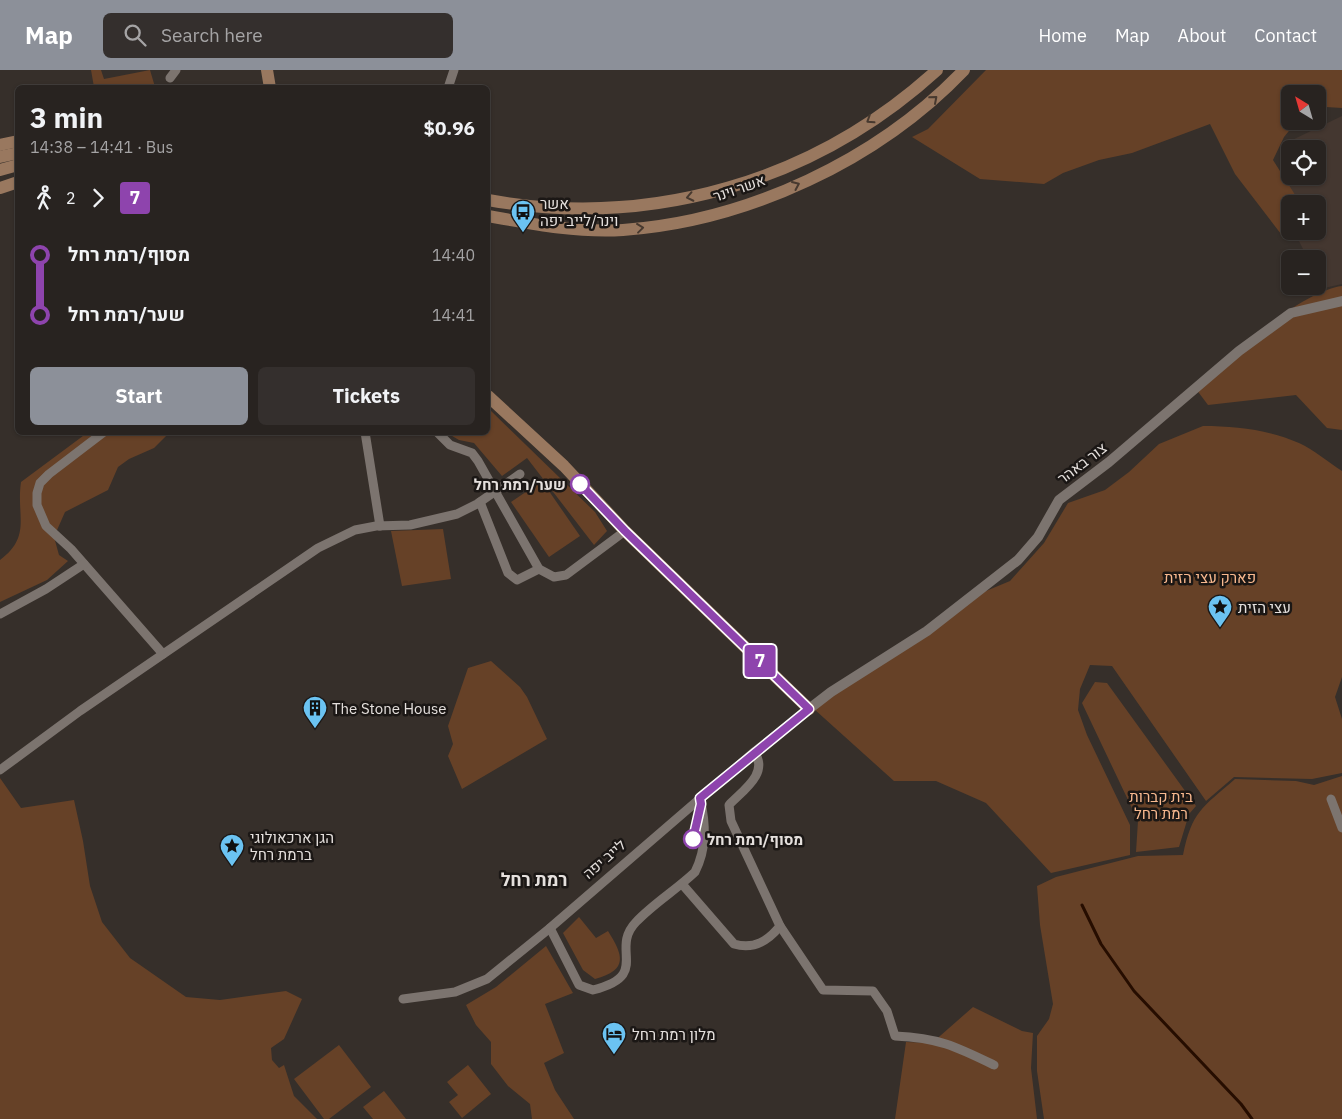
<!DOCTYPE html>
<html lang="en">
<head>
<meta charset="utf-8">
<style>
  :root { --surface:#282320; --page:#342f2d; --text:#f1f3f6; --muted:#a5a4a5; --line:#44403e; --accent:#8c9099 }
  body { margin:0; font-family:"IBM Plex Sans",Heebo,sans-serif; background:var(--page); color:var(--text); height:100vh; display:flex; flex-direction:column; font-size:19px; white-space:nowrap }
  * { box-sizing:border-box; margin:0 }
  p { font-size:16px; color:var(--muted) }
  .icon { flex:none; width:28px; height:28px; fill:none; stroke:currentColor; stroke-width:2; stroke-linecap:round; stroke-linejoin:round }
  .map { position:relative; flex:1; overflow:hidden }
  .side { position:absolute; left:15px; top:15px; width:475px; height:350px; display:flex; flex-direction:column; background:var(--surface); border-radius:8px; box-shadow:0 1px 4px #0004,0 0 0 1px var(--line) }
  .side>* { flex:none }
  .badge { padding:0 10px; border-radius:4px; font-size:18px; line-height:32px }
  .needle { width:32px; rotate:323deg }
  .fabs { position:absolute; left:1281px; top:15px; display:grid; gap:10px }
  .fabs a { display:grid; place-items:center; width:45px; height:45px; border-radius:8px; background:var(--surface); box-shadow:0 1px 4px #0004,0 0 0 1px var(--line); font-size:25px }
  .map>.badge { position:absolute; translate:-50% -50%; box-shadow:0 0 0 2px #fff }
  .legs { display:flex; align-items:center; gap:8px; height:55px; padding:0 15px; font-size:16px }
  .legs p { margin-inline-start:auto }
  .head { display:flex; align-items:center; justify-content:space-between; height:85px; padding:0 15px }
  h1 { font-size:28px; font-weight:700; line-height:38px }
  .button { display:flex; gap:10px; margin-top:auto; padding:10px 15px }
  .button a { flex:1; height:58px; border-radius:8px; background:var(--accent); color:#fff; font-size:20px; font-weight:700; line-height:58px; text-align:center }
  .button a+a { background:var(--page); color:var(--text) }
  ul { padding:0 15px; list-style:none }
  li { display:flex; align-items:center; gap:18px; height:60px; font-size:19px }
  li i { display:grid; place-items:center; width:8px; height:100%; margin:0 6px; background:currentColor }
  li i::after { content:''; width:12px; height:12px; margin:-6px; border:4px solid; border-radius:50%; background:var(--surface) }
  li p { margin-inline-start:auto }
  li:first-child i { background:linear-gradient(#0000 50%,currentColor 0) }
  li:last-child i { background:linear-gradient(currentColor 50%,#0000 0) }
  header { display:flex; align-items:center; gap:30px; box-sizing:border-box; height:70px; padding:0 25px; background:var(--accent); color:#fff }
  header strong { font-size:24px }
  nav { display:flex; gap:28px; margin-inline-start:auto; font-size:18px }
  .search { width:350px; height:45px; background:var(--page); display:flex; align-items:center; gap:12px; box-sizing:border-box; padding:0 18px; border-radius:8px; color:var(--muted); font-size:19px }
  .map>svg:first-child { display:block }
  .built { fill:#443730; fill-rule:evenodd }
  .green { fill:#664127 }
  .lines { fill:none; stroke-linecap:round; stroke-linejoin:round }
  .stream { stroke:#260d00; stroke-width:3 }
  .minor { stroke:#7c746f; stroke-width:9 }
  .tertiary { stroke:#7c746f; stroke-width:10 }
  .secondary { stroke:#99785f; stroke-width:12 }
  .oneway { stroke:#47392f }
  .line-1-casing { stroke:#fff; stroke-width:11 }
  .line-1 { stroke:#8e44ad; stroke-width:8 }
  .stop-1-dot { fill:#fff; stroke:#8e44ad; stroke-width:2.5 }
  .labels { text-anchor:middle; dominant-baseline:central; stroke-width:5; stroke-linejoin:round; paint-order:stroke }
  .street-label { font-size:15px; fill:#e5e0dd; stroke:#1b1715 }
  .poi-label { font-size:15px; fill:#e5e0dd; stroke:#1b1715; text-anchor:start }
  .stop-label { font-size:15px; font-weight:bold; fill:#e5e0dd; stroke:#1b1715; text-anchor:end }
  .park-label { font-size:15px; fill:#f9b98f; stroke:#1b1715 }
  .quarter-label { font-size:18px; font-weight:bold; fill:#e5e0dd; stroke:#1b1715 }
</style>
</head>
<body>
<header>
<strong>Map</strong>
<div class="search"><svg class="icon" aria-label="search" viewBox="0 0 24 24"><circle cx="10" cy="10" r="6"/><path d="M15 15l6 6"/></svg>Search here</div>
<nav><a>Home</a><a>Map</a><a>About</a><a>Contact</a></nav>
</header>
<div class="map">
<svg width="1342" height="1049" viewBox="0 0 1342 1049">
  <rect width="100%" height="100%" fill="#362f2a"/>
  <path class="built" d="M1342 46V214L1324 218 1318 206V189H1308L1294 161H1318V134H1290V154L1276 129 1286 73ZM1290 79H1318V106H1290Z"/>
  <g class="green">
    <path d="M91 0H101L104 9 150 0 155 17H94Z"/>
    <path d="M986 0H1342V38L1326 37 1318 40V24H1290V51H1297L1284 67 1273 90 1299 131 1298 134H1290V150L1281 164 1235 104 1210 54 1132 83 1099 90 1063 103 1044 114 980 109 912 67 928 59Z"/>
    <path d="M1342 216V360L1327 358 1296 325 1208 335 1193 315C1227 288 1301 221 1342 216Z"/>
    <path d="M488 338 595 442 607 461 594 475 527 388 502 406 474 373 459 370 447 363 488 362Z"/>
    <path d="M1203 356C1236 356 1270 360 1299 373 1314 380 1328 392 1342 401V607L1335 627 1342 649V703L1312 709 1234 707 1206 731 1112 596 1090 595 1080 619 1078 640 1087 665 1130 755V785L1051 803 986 733 936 711H894L814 639 974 526 1010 511 1044 473 1068 433 1105 420 1129 402 1159 374Z"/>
    <path d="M87 363H169L154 378 129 389 118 397 108 420 65 442 54 467 59 485 68 491 47 510 0 532V490C32 466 16 446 21 412Z"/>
    <path d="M542 411 580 466 549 487 511 432Z"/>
    <path d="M443 459 451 509 402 516 391 461Z"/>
    <path d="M491 591 520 617 527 627 547 669 462 719 448 686 453 674 448 656 468 598Z"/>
    <path d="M1095 612 1107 613 1196 736 1189 744 1179 777 1136 782 1138 751 1082 633Z"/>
    <path d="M1342 706V1049H1044L1037 1001V966L1049 949 1053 934 1040 855 1037 816 1056 807 1138 786 1183 785C1192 741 1202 738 1235 709L1296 711 1314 715Z"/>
    <path d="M0 708 21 738 74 730 83 771 90 816 102 852 130 888 186 927 220 930 286 921 302 929 284 969 271 978 272 990 279 998 284 995 294 1026 317 1049H0Z"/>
    <path d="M579 847 596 868 608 861C623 885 629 900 595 909L583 900 563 863Z"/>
    <path d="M546 876 573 923 545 934 564 983 544 993 555 1020 574 1049H532L530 1034 508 1016 491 994V972L476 955 466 935 496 917Z"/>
    <path d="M973 937 1022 961 1033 963 1031 998 1037 1049H895L906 972 932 973Z"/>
    <path d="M339 975 371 1017 329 1049H324L294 1009Z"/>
    <path d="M468 995 491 1024 462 1048 449 1032 458 1025 447 1012Z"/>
    <path d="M384 1021 406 1049H373L363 1037Z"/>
  </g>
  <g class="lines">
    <path class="stream" d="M1082 835 1101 874 1134 921 1241 1034 1252 1049"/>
    <g class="minor">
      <path d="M170 8 176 0"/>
      <path d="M448 18 454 0"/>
      <path d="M104 362 49 404 40 413 37 423V435L46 456 71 479 163 584"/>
      <path d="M365 362 380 456"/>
      <path d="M437 362 450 375 472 383 478 391 539 499 554 507 566 505 625 461"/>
      <path d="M480 432 508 503 517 510 539 499"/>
      <path d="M0 544 46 519 84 494"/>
      <path d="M0 700 80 641 318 478 355 460 376 456 410 455 457 444 477 434 520 404"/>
      <path d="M1331 729 1342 758"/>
      <path d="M682 814 734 874C754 880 768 871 780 856L731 751 729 735C742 721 770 703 754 682"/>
      <path d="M780 856 823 920 873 921 887 941 895 966C939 968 955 976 994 995"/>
      <path d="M550 858 579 915 593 920C652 905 609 880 636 852 654 833 676 820 695 802 707 778 706 754 700 728"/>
      <path d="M403 929 455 922 487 909 550 858 754 682 809 639"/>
    </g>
    <path class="tertiary" d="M809 639 831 622 927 561 1018 490 1038 467 1059 430 1109 392 1239 281 1291 243 1342 231"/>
    <g class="secondary">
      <path d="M267 0 270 18"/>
      <path d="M0 75 18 71"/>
      <path d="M0 87 18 83"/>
      <path d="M0 100 18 95"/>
      <path d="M0 118 18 112"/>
      <path d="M488 130C651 159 814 112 937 0"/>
      <path d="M488 146C532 154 578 163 623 160 748 151 878 90 964 0"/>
      <path d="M488 326 564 396 625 461 809 639"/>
    </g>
  </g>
  <defs><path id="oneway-chevron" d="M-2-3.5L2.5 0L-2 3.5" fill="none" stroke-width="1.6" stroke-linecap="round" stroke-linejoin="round" transform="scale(1.25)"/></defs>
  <g class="oneway">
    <use href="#oneway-chevron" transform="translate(934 29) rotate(-41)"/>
    <use href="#oneway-chevron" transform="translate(870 50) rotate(147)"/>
    <use href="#oneway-chevron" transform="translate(796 115) rotate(-24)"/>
    <use href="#oneway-chevron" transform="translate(690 127) rotate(168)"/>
    <use href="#oneway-chevron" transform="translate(640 158) rotate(-7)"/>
  </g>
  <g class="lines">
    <defs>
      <path id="line-1" d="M580 414 625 461 809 639 700 728 701 734 693 769"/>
    </defs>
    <use href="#line-1" class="line-1-casing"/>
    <use href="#line-1" class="line-1"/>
  </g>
  <defs>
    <symbol id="bus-pin" viewBox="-11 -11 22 30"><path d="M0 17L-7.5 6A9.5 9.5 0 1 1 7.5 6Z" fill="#6bc3f2" stroke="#1b1715"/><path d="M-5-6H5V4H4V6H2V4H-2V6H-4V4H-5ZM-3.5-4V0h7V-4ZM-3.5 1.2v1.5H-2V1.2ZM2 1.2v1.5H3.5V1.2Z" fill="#111"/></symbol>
    <symbol id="sight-pin" viewBox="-11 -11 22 30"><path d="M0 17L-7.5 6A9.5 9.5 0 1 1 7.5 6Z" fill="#6bc3f2" stroke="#1b1715"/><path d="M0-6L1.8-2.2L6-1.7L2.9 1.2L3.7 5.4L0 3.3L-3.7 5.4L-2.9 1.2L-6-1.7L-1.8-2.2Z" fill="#111"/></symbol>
    <symbol id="building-pin" viewBox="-11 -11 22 30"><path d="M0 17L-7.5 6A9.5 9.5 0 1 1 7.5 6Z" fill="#6bc3f2" stroke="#1b1715"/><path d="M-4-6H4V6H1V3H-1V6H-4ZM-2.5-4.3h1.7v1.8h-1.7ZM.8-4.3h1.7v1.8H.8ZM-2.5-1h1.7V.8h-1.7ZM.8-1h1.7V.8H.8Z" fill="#111"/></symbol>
    <symbol id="hotel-pin" viewBox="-11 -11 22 30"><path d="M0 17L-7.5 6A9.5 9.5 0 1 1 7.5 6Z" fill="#6bc3f2" stroke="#1b1715"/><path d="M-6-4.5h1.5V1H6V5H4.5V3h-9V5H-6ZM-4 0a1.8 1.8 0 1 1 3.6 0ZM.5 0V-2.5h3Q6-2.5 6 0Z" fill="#111"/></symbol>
  </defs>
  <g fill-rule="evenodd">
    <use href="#bus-pin" x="509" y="128" width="28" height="38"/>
    <use href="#sight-pin" x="1206" y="523" width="28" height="38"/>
    <use href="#building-pin" x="301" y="624" width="28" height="38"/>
    <use href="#sight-pin" x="218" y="762" width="28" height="38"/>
    <use href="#hotel-pin" x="600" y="950" width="28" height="38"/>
  </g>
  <g class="stop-1-dot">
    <circle cx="580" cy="414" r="9"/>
    <circle cx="693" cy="769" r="9"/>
  </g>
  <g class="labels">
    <g class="street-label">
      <text transform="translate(739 118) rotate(-19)">אשר וינר</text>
      <text transform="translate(1082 393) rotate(-37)">צור באהר</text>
      <text transform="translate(604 789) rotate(-41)">לייב יפה</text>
    </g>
    <g class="poi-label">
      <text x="540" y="133">אשר<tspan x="540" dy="17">וינר/לייב יפה</tspan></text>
      <text x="1238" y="537">עצי הזית</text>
      <text x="332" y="638">The Stone House</text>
      <text x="250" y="767">הגן ארכאולוגי<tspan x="250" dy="17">ברמת רחל</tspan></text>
      <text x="632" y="964">מלון רמת רחל</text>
    </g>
    <g class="stop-label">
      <text x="566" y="414">שער/רמת רחל</text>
      <text x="707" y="769" text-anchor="start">מסוף/רמת רחל</text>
    </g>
    <g class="park-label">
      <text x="1210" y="507">פארק עצי הזית</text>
      <text x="1161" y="726">בית קברות<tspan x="1161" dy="17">רמת רחל</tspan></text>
    </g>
    <g class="quarter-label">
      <text x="534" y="809">רמת רחל</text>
    </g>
  </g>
</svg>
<div class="fabs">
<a><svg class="needle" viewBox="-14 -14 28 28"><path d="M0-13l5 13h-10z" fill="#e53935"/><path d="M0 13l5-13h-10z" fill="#a5a4a5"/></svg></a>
<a><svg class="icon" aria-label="locate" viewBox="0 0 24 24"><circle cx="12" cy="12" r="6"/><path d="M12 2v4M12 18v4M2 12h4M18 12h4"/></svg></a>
<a>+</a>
<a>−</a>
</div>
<b class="badge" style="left:760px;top:591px;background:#8e44ad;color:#fff">7</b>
<section class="side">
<div class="head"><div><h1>3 min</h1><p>14:38 – 14:41 · Bus</p></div><b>$0.96</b></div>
<div class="legs"><svg class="icon" aria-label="walk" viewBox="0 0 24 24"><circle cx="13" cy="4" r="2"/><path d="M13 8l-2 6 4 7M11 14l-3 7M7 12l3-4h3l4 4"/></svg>2<svg class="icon" aria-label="forward" viewBox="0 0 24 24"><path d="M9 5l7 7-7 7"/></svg><b class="badge" style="background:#8e44ad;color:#fff">7</b></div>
<ul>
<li><i style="color:#8e44ad"></i><b>מסוף/רמת רחל</b><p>14:40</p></li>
<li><i style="color:#8e44ad"></i><b>שער/רמת רחל</b><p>14:41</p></li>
</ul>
<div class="button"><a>Start</a><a>Tickets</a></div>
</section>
</div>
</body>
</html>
